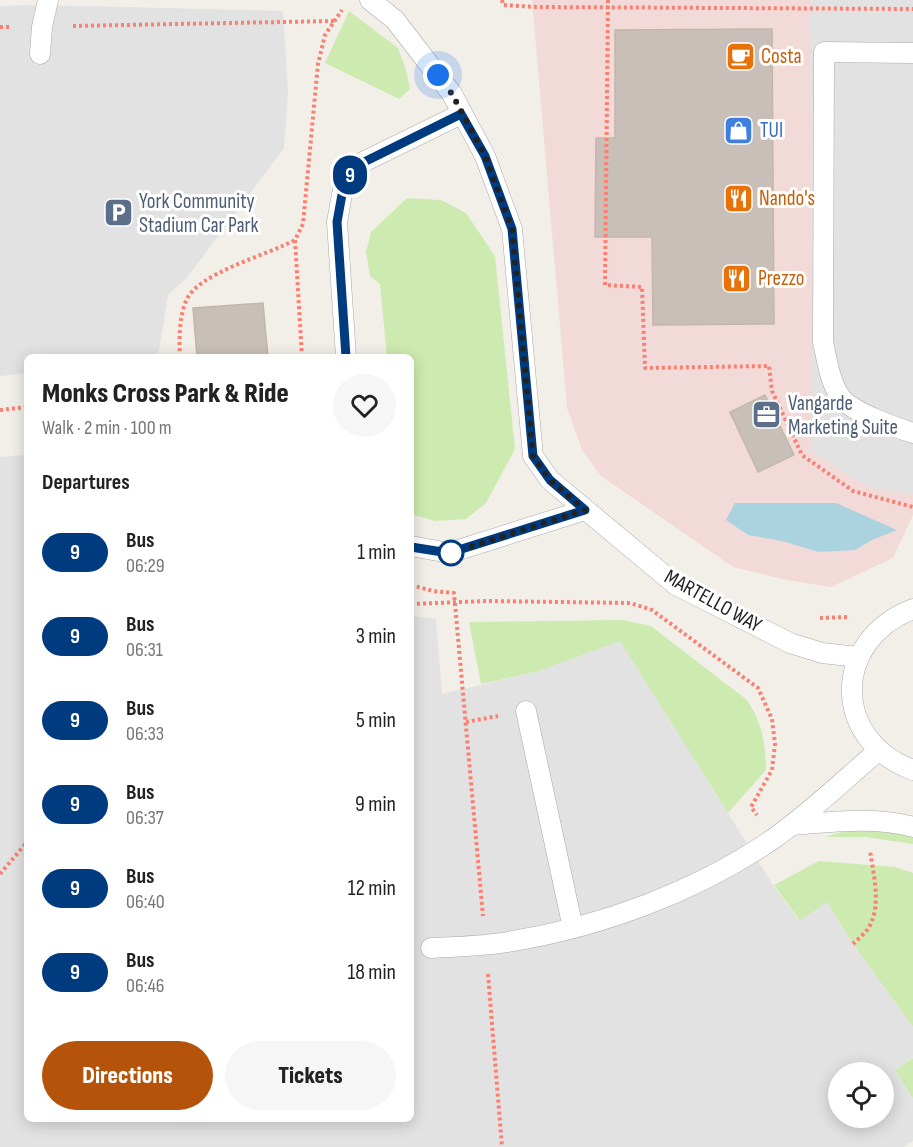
<!DOCTYPE html>
<html lang="en">
<head>
<meta charset="utf-8">
<style>
  :root { --surface:#fff; --page:#f6f6f6; --text:#222; --muted:#767676; --accent:#b45309 }
  body { margin:0; font-family:"Sofia Sans Condensed",sans-serif; background:var(--page); color:var(--text); height:100vh; display:flex; flex-direction:column; font-size:22px; white-space:nowrap }
  * { box-sizing:border-box; margin:0 }
  p { font-size:20px; color:var(--muted) }
  .icon { flex:none; width:33px; height:33px; fill:none; stroke:currentColor; stroke-width:2; stroke-linecap:round; stroke-linejoin:round }
  .map { position:relative; flex:1; overflow:hidden }
  .side { position:absolute; left:24px; top:354px; width:390px; height:768px; display:flex; flex-direction:column; background:var(--surface); border-radius:9px; box-shadow:0 3px 15px #0003 }
  .side>* { flex:none }
  .badge { padding:0 12px; border-radius:20px; font-size:21px; line-height:39px }
  .fabs { position:absolute; left:828px; top:1062px; display:grid; gap:12px }
  .fabs a { display:grid; place-items:center; width:66px; height:66px; border-radius:50%; background:var(--surface); box-shadow:0 3px 15px #0003; font-size:30px }
  .you { position:absolute; width:30px; height:30px; margin:-15px; border:4px solid #fff; border-radius:50%; background:#1a73e8; box-shadow:0 0 0 9px #1a73e833 }
  .map>.badge { position:absolute; translate:-50% -50%; box-shadow:0 0 0 3px #fff }
  h2 { padding:0 18px; font-size:22px; line-height:54px }
  .round { display:grid; place-items:center; flex:none; width:63px; height:63px; border-radius:32px; background:var(--page) }
  .headline { display:flex; align-items:center; justify-content:space-between; height:102px; padding:0 18px }
  h1 { font-size:28px; font-weight:800; line-height:45px }
  .action { display:flex; gap:12px; margin-top:auto; padding:12px 18px }
  .action a { flex:1; height:69px; border-radius:36px; background:var(--accent); color:#fff; font-size:24px; font-weight:800; line-height:69px; text-align:center }
  .action a+a { background:var(--page); color:var(--text) }
  ul { padding:0; list-style:none }
  li { display:flex; align-items:center; gap:18px; height:84px; padding:0 18px }
  li div { flex:1 }
  li b { display:block; font-size:22px }
  li em { font-style:normal }
  li .badge { min-width:66px; font-weight:700; text-align:center }
  .map>svg:first-child { display:block }
  .commercial { fill:#f2dad9 }
  .grass { fill:#cdebb0 }
  .parking { fill:#e2e2e2; fill-rule:evenodd }
  .water { fill:#aad3df }
  .building { fill:#c7bfb8; stroke:#c4b6ab; stroke-width:1.5 }
  .lines { fill:none; stroke-linecap:round; stroke-linejoin:round }
  .lane-casing { stroke:#a9a9a9; stroke-width:21 }
  .path { stroke:#fa8072; stroke-width:4; stroke-dasharray:3 3; stroke-linecap:butt }
  .lane { stroke:#fff; stroke-width:20 }
  .line-casing { stroke:#fff; stroke-width:14 }
  .line { stroke:#003b80; stroke-width:9 }
  .walk { stroke:#222; stroke-width:6; stroke-dasharray:0 10.8 }
  .stop-dot { fill:#fff; stroke:#003b80; stroke-width:3 }
  .labels { text-anchor:middle; dominant-baseline:central; stroke-width:6; stroke-linejoin:round; paint-order:stroke }
  .food-label { font-size:21px; fill:#c56008; stroke:#fff; text-anchor:start }
  .shop-label { font-size:21px; fill:#366cbe; stroke:#fff; text-anchor:start }
  .service-label { font-size:21px; fill:#4e5e75; stroke:#fff; text-anchor:start }
  .street-label { font-size:21px; fill:#222; stroke:#fff }
</style>
</head>
<body>
<div class="map">
<svg width="913" height="1147" viewBox="0 0 913 1147">
  <rect width="100%" height="100%" fill="#f2efe9"/>
  <path class="commercial" d="M532 0H913V515L893 558 831 587 786 580 733 567 601 476 582 450 567 408Z"/>
  <g class="grass">
    <path d="M349 11 398 48 406 70 410 89 399 99 325 63Z"/>
    <path d="M407 198 441 200 466 213 495 256 515 449 486 503 466 519 435 521 411 514V357H387L380 284 370 276 366 252 371 232Z"/>
    <path d="M623 620 651 626 747 700C763 725 765 741 766 770L728 813 620 642 536 672 481 684 469 622Z"/>
    <path d="M884 830 913 832V844L865 837H824L846 831Z"/>
    <path d="M819 861 895 867 913 873V1027L853 944 827 903 800 921 774 885Z"/>
    <path d="M913 1058V1099L895 1070Z"/>
  </g>
  <g class="parking">
    <path d="M810 0H913V494L870 488 812 452Z"/>
    <path d="M41 5 283 11 288 91 284 148 187 278 168 295 158 357H27V373L0 376V6Z"/>
    <path d="M27 455V1119H411V616L436 619 442 694 536 672 620 641 773 885 799 921 827 902 853 944 913 1027V1058L895 1070 913 1099V1141L903 1147H0V457ZM838 1072H884V1118H838Z"/>
  </g>
  <path class="water" d="M735 503H836L897 530 872 540 855 550 819 552 782 541 748 535 726 520Z"/>
  <g class="building">
    <path d="M772 29 774 324 653 325 652 237H595L596 138H615V30Z"/>
    <path d="M263 303 268 357H197L193 308Z"/>
    <path d="M765 395 794 455 758 472 730 412Z"/>
  </g>
  <g class="lines">
    <defs>
      <g id="lane">
        <path d="M370 0 395 20 452 94 485 156 512 229 533 456 550 480 676 585 790 643 822 653 858 657"/>
        <path d="M913 53 824 52 823 342C827 360 830 384 842 399 855 413 894 427 913 433"/>
        <path d="M40 54 42 27 48 0"/>
        <path d="M346 357 337 222 343 189 353 167 461 114"/>
        <path d="M411 546 449 553 585 510"/>
        <path d="M913 609C832 640 831 740 913 770"/>
        <path d="M526 711 573 928"/>
        <path d="M791 825C830 822 875 816 913 827"/>
        <path d="M431 948C457 947 483 946 508 942 600 927 696 892 773 839 810 813 844 780 878 751"/>
      </g>
    </defs>
    <use href="#lane" class="lane-casing"/>
    <g class="path">
      <path d="M502 0 503 5 536 7 913 9"/>
      <path d="M608 0 605 285 642 287 645 368 769 366 772 391 802 455 853 491 913 507"/>
      <path d="M73 26 334 21"/>
      <path d="M0 27H11"/>
      <path d="M180 357C179 339 179 318 186 301 197 273 268 255 295 240"/>
      <path d="M302 357 295 240 303 224 318 64 325 35 342 10"/>
      <path d="M0 410 27 407"/>
      <path d="M411 585 433 591 454 593 483 916"/>
      <path d="M411 604 487 601 630 603 652 610 758 688 772 719 775 744 772 770 751 807 757 815"/>
      <path d="M820 618 848 617"/>
      <path d="M466 722 498 716"/>
      <path d="M0 874 27 842"/>
      <path d="M853 944C858 939 866 933 869 927 882 905 873 873 870 850"/>
      <path d="M488 974 502 1147"/>
    </g>
    <use href="#lane" class="lane"/>
  </g>
  <g class="lines">
    <defs>
      <path id="line" d="M346 357 337 222 343 189 354 167 461 114 485 156 512 229 533 456 550 480 585 510 449 553 411 547"/>
    </defs>
    <use href="#line" class="line-casing"/>
    <use href="#line" class="line"/>
    <path class="walk" d="M438 75 452 94 485 156 512 229 533 456 550 480 585 510 451 553"/>
  </g>
  <defs>
    <symbol id="cafe-square" viewBox="-11 -11 22 22"><rect x="-9" y="-9" width="18" height="18" rx="4" fill="#e8710a" stroke="#fff"/><path d="M-5.5-4.5H6V0H3Q3 3.5 0 3.5H-2.5Q-5.5 3.5-5.5 0ZM3-3.2v2h1.7v-2ZM-6 4.5H4V6H-6Z" fill="#fff"/></symbol>
    <symbol id="shop-square" viewBox="-11 -11 22 22"><rect x="-9" y="-9" width="18" height="18" rx="4" fill="#3f7fe0" stroke="#fff"/><path d="M-5-2.5h2.3a2.7 3.5 0 0 1 5.4 0H5L5.5 6h-11ZM-1.5-2.5h3a1.5 2.3 0 0 0-3 0Z" fill="#fff"/></symbol>
    <symbol id="restaurant-square" viewBox="-11 -11 22 22"><rect x="-9" y="-9" width="18" height="18" rx="4" fill="#e8710a" stroke="#fff"/><path d="M-5-6h1v4h1v-4h1v4h1v-4h1v5L-1.5 .5V6h-2V.5L-5-1ZM5-6V6H3V1.5H1.5Q1.5-4 5-6Z" fill="#fff"/></symbol>
    <symbol id="parking-square" viewBox="-11 -11 22 22"><rect x="-9" y="-9" width="18" height="18" rx="4" fill="#5c6f8a" stroke="#fff"/><path d="M-3.5-5.5H1a3.5 3.5 0 0 1 0 7H-1V5.5H-3.5ZM-1-3.4V-.6H.8a1.4 1.4 0 0 0 0-2.8Z" fill="#fff"/></symbol>
    <symbol id="office-square" viewBox="-11 -11 22 22"><rect x="-9" y="-9" width="18" height="18" rx="4" fill="#5c6f8a" stroke="#fff"/><path d="M-6-3h4V-5.5h4V-3h4V5H-6ZM-1-4.5V-3h2v-1.5ZM-6 0V1H6V0Z" fill="#fff"/></symbol>
  </defs>
  <g fill-rule="evenodd">
    <use href="#cafe-square" x="724" y="40" width="33" height="33"/>
    <use href="#shop-square" x="722" y="114" width="33" height="33"/>
    <use href="#restaurant-square" x="722" y="182" width="33" height="33"/>
    <use href="#parking-square" x="102" y="196" width="33" height="33"/>
    <use href="#restaurant-square" x="720" y="262" width="33" height="33"/>
    <use href="#office-square" x="750" y="398" width="33" height="33"/>
  </g>
  <circle class="stop-dot" cx="451" cy="553" r="12"/>
  <g class="labels">
    <g class="food-label">
      <text x="761" y="56">Costa</text>
      <text x="759" y="198">Nando's</text>
      <text x="758" y="278">Prezzo</text>
    </g>
    <g class="shop-label">
      <text x="760" y="130">TUI</text>
    </g>
    <g class="service-label">
      <text x="139" y="201">York Community<tspan x="139" dy="24">Stadium Car Park</tspan></text>
      <text x="788" y="403">Vangarde<tspan x="788" dy="24">Marketing Suite</tspan></text>
    </g>
    <g class="street-label">
      <text transform="translate(713 601) rotate(29)">MARTELLO WAY</text>
    </g>
  </g>
</svg>
<div class="fabs">
<a><svg class="icon" aria-label="locate" viewBox="0 0 24 24"><circle cx="12" cy="12" r="6"/><path d="M12 2v4M12 18v4M2 12h4M18 12h4"/></svg></a>
</div>
<div class="you" style="left:438px;top:75px"></div>
<b class="badge" style="left:350px;top:175px;background:#003b80;color:#fff">9</b>
<section class="side">
<div class="headline"><div><h1>Monks Cross Park &amp; Ride</h1><p>Walk · 2 min · 100 m</p></div><a class="round"><svg class="icon" aria-label="heart" viewBox="0 0 24 24"><path d="M12 20l-8-8c-3-5 5-10 8-4 3-6 11-1 8 4z"/></svg></a></div>
<h2>Departures</h2>
<ul>
<li><span class="badge" style="background:#003b80;color:#fff">9</span><div><b>Bus</b><p>06:29</p></div><em>1 min</em></li>
<li><span class="badge" style="background:#003b80;color:#fff">9</span><div><b>Bus</b><p>06:31</p></div><em>3 min</em></li>
<li><span class="badge" style="background:#003b80;color:#fff">9</span><div><b>Bus</b><p>06:33</p></div><em>5 min</em></li>
<li><span class="badge" style="background:#003b80;color:#fff">9</span><div><b>Bus</b><p>06:37</p></div><em>9 min</em></li>
<li><span class="badge" style="background:#003b80;color:#fff">9</span><div><b>Bus</b><p>06:40</p></div><em>12 min</em></li>
<li><span class="badge" style="background:#003b80;color:#fff">9</span><div><b>Bus</b><p>06:46</p></div><em>18 min</em></li>
</ul>
<div class="action"><a>Directions</a><a>Tickets</a></div>
</section>
</div>
</body>
</html>
